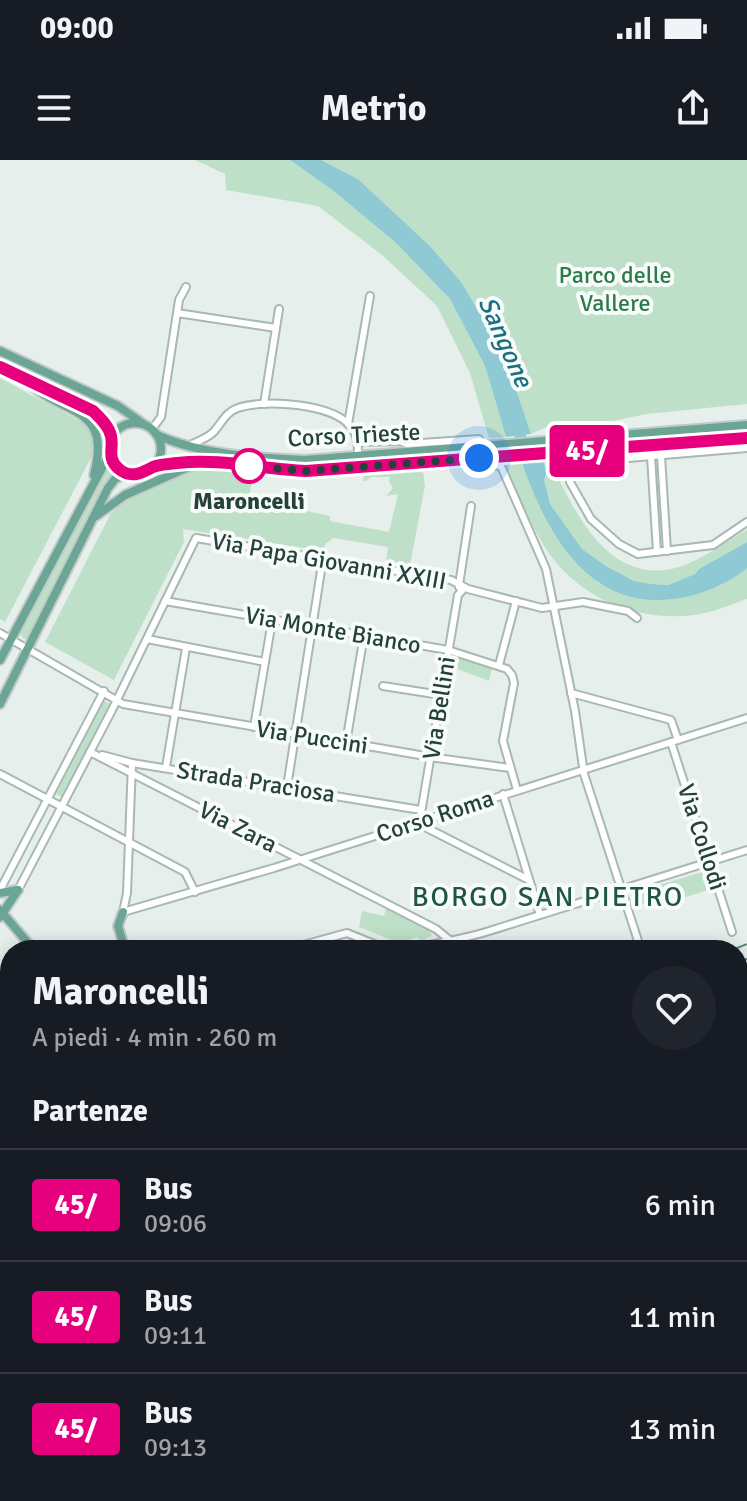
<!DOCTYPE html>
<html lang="it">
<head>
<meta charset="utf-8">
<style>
  :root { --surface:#171b24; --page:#20242c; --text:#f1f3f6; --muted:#9ea1a6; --line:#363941 }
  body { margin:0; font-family:Signika,sans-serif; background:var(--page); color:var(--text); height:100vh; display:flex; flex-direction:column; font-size:30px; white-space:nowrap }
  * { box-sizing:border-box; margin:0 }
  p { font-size:26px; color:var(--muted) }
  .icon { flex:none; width:44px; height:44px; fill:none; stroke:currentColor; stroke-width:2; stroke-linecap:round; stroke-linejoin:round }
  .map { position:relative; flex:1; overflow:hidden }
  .side { position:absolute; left:0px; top:780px; width:748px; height:562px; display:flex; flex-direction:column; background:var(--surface); border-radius:32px 32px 0 0; box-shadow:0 4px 20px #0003 }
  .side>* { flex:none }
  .badge { padding:0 16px; border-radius:6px; font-size:28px; line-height:52px }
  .you { position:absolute; width:40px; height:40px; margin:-20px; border:6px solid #fff; border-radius:50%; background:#1a73e8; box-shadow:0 0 0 12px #1a73e833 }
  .map>.badge { position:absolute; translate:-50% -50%; box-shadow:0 0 0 4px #fff }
  h2 { padding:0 32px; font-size:30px; line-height:72px }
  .round { display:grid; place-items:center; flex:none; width:84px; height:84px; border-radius:42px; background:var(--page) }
  .headline { display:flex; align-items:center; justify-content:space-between; height:136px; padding:0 32px }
  h1 { font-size:38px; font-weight:700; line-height:60px }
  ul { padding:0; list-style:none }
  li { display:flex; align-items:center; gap:24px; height:112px; padding:0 32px; border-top:2px solid var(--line) }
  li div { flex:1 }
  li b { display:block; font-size:30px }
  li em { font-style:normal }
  li .badge { min-width:88px; font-weight:700; text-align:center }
  .status { display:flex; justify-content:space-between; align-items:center; height:56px; padding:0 40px; background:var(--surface); direction:ltr }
  .status svg { height:22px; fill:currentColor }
  header { display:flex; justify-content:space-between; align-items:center; height:104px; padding:0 32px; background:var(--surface); font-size:36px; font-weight:700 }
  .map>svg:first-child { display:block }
  .green { fill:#bfe0c8 }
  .water { fill:#8ec9d4 }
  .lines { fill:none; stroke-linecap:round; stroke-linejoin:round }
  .river { stroke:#8ec9d4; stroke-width:11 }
  .minor-casing { stroke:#a8b8b2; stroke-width:10 }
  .major-casing { stroke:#c2cac8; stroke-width:12 }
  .minor { stroke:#fff; stroke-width:6 }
  .major { stroke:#6aa596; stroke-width:8 }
  .rail { stroke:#5f7d75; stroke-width:2; stroke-dasharray:16 8; stroke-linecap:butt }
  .line-casing { stroke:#fff; stroke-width:18 }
  .line { stroke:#e6007e; stroke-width:12 }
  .walk { stroke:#24423a; stroke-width:8; stroke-dasharray:0 14.4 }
  .stop-dot { fill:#fff; stroke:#e6007e; stroke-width:4 }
  .labels { text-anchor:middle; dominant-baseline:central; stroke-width:8; stroke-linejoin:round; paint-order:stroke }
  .park-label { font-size:24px; fill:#2d7a4b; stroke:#f7fbf9 }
  .street-label { font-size:24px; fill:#24423a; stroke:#f7fbf9 }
  .stop-label { font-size:24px; font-weight:bold; fill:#24423a; stroke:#f7fbf9 }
  .water-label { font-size:26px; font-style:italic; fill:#1c6f80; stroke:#f7fbf9 }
  .quarter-label { font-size:28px; letter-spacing:2px; fill:#1f5548; stroke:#f7fbf9 }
</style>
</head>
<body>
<div class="status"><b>09:00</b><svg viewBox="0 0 49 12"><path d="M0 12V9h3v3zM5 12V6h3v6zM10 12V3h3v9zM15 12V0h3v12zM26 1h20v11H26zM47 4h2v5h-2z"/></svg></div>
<header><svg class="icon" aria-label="menu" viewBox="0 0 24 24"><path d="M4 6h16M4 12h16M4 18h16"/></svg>Metrio<svg class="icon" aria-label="share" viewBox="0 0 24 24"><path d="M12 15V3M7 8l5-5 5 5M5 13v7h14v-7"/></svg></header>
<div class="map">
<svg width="747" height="1341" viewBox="0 0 747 1341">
  <rect width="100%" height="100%" fill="#e6efeb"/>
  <g class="green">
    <path d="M195 0H290L331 29 395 82 450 139 485 206 506 277 489 278 470 213 437 146 382 95 318 46 226 30 225 14Z"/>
    <path d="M321 0H747V244L646 254 600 264 549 266 531 274 516 229 496 181 462 123 430 86 358 19Z"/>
    <path d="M0 218 85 264 93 278V294L5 462 0 459Z"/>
    <path d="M542 299H549C572 346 604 422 671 409 699 403 722 383 747 370V382L699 409 695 414 668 425 650 424 634 421 606 405 582 389 549 343 544 320 547 311Z"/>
    <path d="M525 301 523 307 598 423 646 440H668L720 426 747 408V439C730 445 711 453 694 455 637 462 581 439 548 392 530 365 518 332 504 303Z"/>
    <path d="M107 305 114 315 108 321 31 475 24 479 20 474 21 470Z"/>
    <path d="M192 307C201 310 210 307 219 308 232 310 241 316 252 320L249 338 330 356V361L389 372 398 334 386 336 393 328 389 322 390 317H371L366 321H363L364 316 423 312 425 326 410 405 386 401 388 387 334 378 326 383 323 391 183 369 184 382 114 520 45 482 111 353 125 341Z"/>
    <path d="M456 496 492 508 489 521 454 508Z"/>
    <path d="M104 541 112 545 64 638 56 634Z"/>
    <path d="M706 711 711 729 683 738 677 734 679 731 665 725 653 741 636 745 632 733Z"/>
    <path d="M386 748 430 771 432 776 420 782 418 777 399 783 359 767 362 751 384 756Z"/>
  </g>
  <g class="water">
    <path d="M290 0H321L358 19 430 86 462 123 496 181 516 229 531 274 506 277 485 206 450 139 395 82 331 29Z"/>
    <path d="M542 299 547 311 544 320 550 344 582 389 605 405 634 421 651 424 668 425 695 414 699 409 747 382V408C728 424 705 433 681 438 592 454 549 378 523 306L525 301Z"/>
  </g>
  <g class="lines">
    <path class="river" d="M515 262 534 313"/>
    <defs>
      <g id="minor">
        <path d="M177 153 276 168"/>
        <path d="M264 244 279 149"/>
        <path d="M348 264 370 136"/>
        <path d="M152 269 161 257 179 140 186 127"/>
        <path d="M358 282 400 281 407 284 479 279"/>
        <path d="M190 285C198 281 211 277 216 269 223 261 226 252 238 248 264 239 333 243 351 267 358 275 358 286 358 297"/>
        <path d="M559 293 569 303 747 288"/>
        <path d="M651 296 657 392"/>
        <path d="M661 296 667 391"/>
        <path d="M497 297 546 409 575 551 584 614 641 790"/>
        <path d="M464 300 500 306"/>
        <path d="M569 303 570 322 591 359 619 384 638 394 713 385 747 362"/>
        <path d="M459 425 471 346"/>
        <path d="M165 441 448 490 507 509 512 515 514 523 503 581 517 630"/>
        <path d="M0 473 123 544 437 598 510 608"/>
        <path d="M147 479 265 502"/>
        <path d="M499 505 516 441"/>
        <path d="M383 526 441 535"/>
        <path d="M571 533 671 560 678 580"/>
        <path d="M254 567 272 461"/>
        <path d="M671 582 732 772"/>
        <path d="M346 583 364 475"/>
        <path d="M90 592 436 769 452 782"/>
        <path d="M102 595 132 603 421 650"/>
        <path d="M132 603 127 733 123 752 274 708 747 558"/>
        <path d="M166 607 186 488"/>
        <path d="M0 614 185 712 195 732"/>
        <path d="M287 627 323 398"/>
        <path d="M503 634 540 755"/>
        <path d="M421 653 458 435 462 431 459 427"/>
        <path d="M415 662 529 720"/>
        <path d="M0 730 104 531"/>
        <path d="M18 730 112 550 196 378 451 420 468 429 542 448 583 442 628 451 637 458"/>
        <path d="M285 790 347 773 389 790"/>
        <path d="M407 790C434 783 460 780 486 772L747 690"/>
        <path d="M0 824 10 830"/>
        <path d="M738 848 747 850"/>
        <path d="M738 893 747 876"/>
        <path d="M738 925 747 930"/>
        <path d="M0 929 10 930"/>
        <path d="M738 978 747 983"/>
        <path d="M738 1011 747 993"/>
        <path d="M738 1028 747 1033"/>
        <path d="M0 1115 10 1117"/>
        <path d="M738 1137 747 1120"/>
        <path d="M0 1164 10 1123"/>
        <path d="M0 1230 10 1235"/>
        <path d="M738 1323 747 1329"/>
        <path d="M0 1330 20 1341"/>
        <path d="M199 1332 216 1341"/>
        <path d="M311 1332 328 1341"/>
        <path d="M470 1332 487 1341"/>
        <path d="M148 1341 153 1332"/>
        <path d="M270 1341 275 1332"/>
        <path d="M389 1341 394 1332"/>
        <path d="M568 1341 573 1332"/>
      </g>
      <g id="major">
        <path d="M0 191 118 246 142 263"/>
        <path d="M0 207 93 251 104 262 112 278"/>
        <path d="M25 219C60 257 113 242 94 315"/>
        <circle cx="135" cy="289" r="26"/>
        <path d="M157 275C202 295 257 298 305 300L747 265"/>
        <path d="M154 307 208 300 272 310 306 311 747 278"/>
        <path d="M96 356 125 335 193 305"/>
        <path d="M0 500 110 293"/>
        <path d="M0 544 108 328 115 319 127 313"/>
        <path d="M0 733 18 730"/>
        <path d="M0 750 34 790"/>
        <path d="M123 752 118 766 125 790"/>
        <path d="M0 757 18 730"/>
        <path d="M738 1137 747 1142"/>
      </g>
    </defs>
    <use href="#minor" class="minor-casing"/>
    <use href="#major" class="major-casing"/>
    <use href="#minor" class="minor"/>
    <use href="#major" class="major"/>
    <g class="rail">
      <path d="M732 790 747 784"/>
      <path d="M738 802 747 799"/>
      <path d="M0 959H10"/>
      <path d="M0 973 10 972"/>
    </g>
  </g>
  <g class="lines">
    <defs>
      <path id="line" d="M0 207 93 251C100 258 109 266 111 276 114 288 106 298 119 309 131 319 142 313 153 307 160 304 170 304 177 303 221 298 262 309 306 311L747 278"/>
    </defs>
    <use href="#line" class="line-casing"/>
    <use href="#line" class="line"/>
    <path class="walk" d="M249 306 306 311 479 298"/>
  </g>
  <circle class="stop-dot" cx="249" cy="306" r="16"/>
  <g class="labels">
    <g class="park-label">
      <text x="615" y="115">Parco delle<tspan x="615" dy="28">Vallere</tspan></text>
    </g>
    <g class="street-label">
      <text transform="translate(354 275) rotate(-3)">Corso Trieste</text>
      <text transform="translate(329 401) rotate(10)">Via Papa Giovanni XXIII</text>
      <text transform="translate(333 470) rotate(10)">Via Monte Bianco</text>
      <text transform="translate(439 548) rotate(-81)">Via Bellini</text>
      <text transform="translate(312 577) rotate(9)">Via Puccini</text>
      <text transform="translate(256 622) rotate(9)">Strada Praciosa</text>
      <text transform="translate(435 656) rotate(-18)">Corso Roma</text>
      <text transform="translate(238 667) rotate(27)">Via Zara</text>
      <text transform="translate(702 677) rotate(72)">Via Collodi</text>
    </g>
    <g class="stop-label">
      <text x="249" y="341">Maroncelli</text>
    </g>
    <g class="water-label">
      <text transform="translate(505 182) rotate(66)">Sangone</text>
    </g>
    <g class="quarter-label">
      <text x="548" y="737">BORGO SAN PIETRO</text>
    </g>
  </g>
</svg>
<div class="you" style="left:479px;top:298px"></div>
<b class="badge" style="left:587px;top:291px;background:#e6007e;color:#fff">45/</b>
<section class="side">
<div class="headline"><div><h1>Maroncelli</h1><p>A piedi · 4 min · 260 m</p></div><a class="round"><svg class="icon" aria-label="heart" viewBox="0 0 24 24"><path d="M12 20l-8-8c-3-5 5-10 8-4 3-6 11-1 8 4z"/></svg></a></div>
<h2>Partenze</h2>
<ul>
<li><span class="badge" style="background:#e6007e;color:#fff">45/</span><div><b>Bus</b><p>09:06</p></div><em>6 min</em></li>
<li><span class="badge" style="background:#e6007e;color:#fff">45/</span><div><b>Bus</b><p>09:11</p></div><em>11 min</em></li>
<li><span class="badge" style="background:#e6007e;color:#fff">45/</span><div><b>Bus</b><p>09:13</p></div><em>13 min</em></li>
</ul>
</section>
</div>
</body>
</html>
